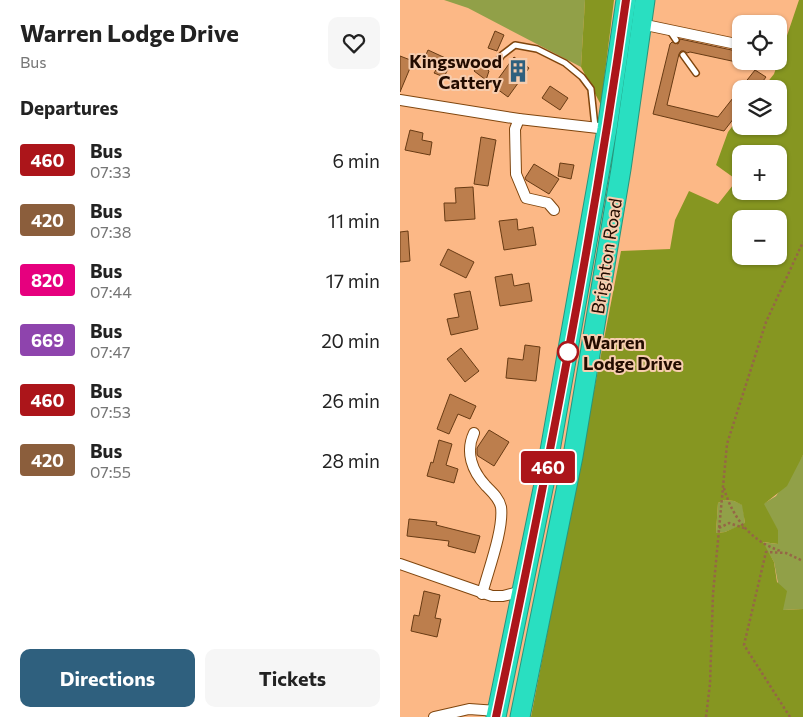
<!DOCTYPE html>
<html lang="en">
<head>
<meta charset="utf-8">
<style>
  :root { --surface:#fff; --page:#f6f6f6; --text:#222; --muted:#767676; --accent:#2f607e }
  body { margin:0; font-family:Commissioner,sans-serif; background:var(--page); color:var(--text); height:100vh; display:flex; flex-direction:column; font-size:19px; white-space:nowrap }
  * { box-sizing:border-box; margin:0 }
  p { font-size:16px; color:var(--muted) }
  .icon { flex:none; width:28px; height:28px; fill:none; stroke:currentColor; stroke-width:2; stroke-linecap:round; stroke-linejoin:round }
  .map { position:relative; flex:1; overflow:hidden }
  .side { display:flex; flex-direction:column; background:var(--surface); width:400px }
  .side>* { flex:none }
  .badge { padding:0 10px; border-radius:4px; font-size:18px; line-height:32px }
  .fabs { position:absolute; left:332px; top:15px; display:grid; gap:10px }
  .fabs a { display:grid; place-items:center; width:55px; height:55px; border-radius:10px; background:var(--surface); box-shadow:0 1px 4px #0004; font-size:25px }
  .map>.badge { position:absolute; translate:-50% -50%; box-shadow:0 0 0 2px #fff }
  h2 { padding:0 20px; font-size:19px; line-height:45px }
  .round { display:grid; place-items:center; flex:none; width:52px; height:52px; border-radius:10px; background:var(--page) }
  .headline { display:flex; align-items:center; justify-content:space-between; height:85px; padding:0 20px }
  h1 { font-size:24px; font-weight:700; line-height:38px }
  .primary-button { display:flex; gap:10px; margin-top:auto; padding:10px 20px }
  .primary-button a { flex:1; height:58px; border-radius:10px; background:var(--accent); color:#fff; font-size:20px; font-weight:700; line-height:58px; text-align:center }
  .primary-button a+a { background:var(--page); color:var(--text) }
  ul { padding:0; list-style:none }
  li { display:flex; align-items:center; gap:15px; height:60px; padding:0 20px }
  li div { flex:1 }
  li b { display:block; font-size:19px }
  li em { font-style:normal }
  li .badge { min-width:55px; font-weight:700; text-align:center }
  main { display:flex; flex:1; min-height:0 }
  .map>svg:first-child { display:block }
  .green { fill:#91a048 }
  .forest { fill:#869621; fill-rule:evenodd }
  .building { fill:#bc7e4d; stroke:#683b14 }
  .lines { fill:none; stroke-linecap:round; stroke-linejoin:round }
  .lane-casing { stroke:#7f450d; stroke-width:8 }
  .street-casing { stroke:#7f450d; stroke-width:12 }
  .highway-casing { stroke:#27957d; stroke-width:21 }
  .path { stroke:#956646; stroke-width:2.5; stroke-dasharray:2.5 2.5; stroke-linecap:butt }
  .lane { stroke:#fff; stroke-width:5 }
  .street { stroke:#fff; stroke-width:10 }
  .highway { stroke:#29dfc1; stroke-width:19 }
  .line-casing { stroke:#fff; stroke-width:11 }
  .line { stroke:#ac151a; stroke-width:8 }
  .stop-dot { fill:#fff; stroke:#ac151a; stroke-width:2.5 }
  .labels { text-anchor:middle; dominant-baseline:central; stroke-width:4; stroke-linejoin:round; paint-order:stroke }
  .poi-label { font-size:18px; font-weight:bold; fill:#230c00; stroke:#f6cdaf; text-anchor:end }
  .street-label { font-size:18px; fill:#230c00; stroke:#f6cdaf }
  .stop-label { font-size:18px; font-weight:bold; fill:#230c00; stroke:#f6cdaf; text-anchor:start }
</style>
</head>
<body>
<main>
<section class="side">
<div class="headline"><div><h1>Warren Lodge Drive</h1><p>Bus</p></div><a class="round"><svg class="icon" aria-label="heart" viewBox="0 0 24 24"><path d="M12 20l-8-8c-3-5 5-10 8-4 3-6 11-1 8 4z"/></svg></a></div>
<h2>Departures</h2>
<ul>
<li><span class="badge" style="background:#ac151a;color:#fff">460</span><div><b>Bus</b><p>07:33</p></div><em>6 min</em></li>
<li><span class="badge" style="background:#8b5e3c;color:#fff">420</span><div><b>Bus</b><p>07:38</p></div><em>11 min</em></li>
<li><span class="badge" style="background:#e6007e;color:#fff">820</span><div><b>Bus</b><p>07:44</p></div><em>17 min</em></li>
<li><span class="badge" style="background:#8e44ad;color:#fff">669</span><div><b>Bus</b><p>07:47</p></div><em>20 min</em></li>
<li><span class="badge" style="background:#ac151a;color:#fff">460</span><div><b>Bus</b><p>07:53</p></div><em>26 min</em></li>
<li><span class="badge" style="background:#8b5e3c;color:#fff">420</span><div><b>Bus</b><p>07:55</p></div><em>28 min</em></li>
</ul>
<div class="primary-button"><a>Directions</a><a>Tickets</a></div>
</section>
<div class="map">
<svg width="403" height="717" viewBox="0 0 403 717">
  <rect width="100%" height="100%" fill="#fcb886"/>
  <g class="green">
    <path d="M44 0H185L181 67 68 8Z"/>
    <path d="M403 455V609L383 610 374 562 362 542 378 544V531L363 504 376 496Z"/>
    <path d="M324 500 334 501 343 505 345 524 325 532 316 533 318 503Z"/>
  </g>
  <g class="forest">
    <path d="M185 0H214L201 105 181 67Z"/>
    <path d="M399 0H403V455L387 486 364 504 378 530V544L363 542 374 562 377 582 387 591 383 610 403 609V717H131L221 251 270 249 275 220 289 191 318 204 337 180 316 165 328 132 341 115V126H379V89H362L374 74ZM341 154H379V191H341ZM341 219H379V256H341ZM324 500 334 501 342 505 345 523 325 532 316 533 318 503Z"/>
  </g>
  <g class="building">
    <path d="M95 31 104 35 97 51 88 48Z"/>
    <path d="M280 39 341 52V63L290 52 287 53 284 51H281L279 54 267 105 318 117 355 70 366 77 357 89H341V109L324 131 253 114 270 44 272 42 278 44Z"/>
    <path d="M28 50 52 61 44 77 34 73 36 70 22 64Z"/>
    <path d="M0 56 13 61 0 92Z"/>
    <path d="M114 57 129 68 108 97 93 86Z"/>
    <path d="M80 63 89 71 86 80 74 71Z"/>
    <path d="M150 86 168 98 160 110 142 98Z"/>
    <path d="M10 130 23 133 22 140 32 142 30 155 5 150Z"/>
    <path d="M81 137 96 140 88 186 74 184Z"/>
    <path d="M160 163 174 165 171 179 158 176Z"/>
    <path d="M134 164 159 179 149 194 126 180 125 178Z"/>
    <path d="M73 187 75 219 45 221 44 203H56L55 188Z"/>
    <path d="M117 219 118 230 133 227 136 245 104 250 99 221Z"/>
    <path d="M8 231 10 261 0 262V232Z"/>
    <path d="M48 249 74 262 66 278 40 265Z"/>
    <path d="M112 274 114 286 129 283 132 301 100 306 95 277Z"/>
    <path d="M70 291 78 329 51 335 47 319 59 317 54 294Z"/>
    <path d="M125 345 140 347 136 381 106 378 108 358 123 360Z"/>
    <path d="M61 348 79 371 65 382 47 359Z"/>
    <path d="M50 394 76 406 70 419 58 414 49 434 37 429Z"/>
    <path d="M89 430 109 442 94 466 78 456 77 454V448Z"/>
    <path d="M39 440 52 444 46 465 58 469 54 483 27 476 31 462 33 463Z"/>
    <path d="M9 519 37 522 36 525 80 536 75 553 48 546 49 541 7 536Z"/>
    <path d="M24 591 40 595 35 618 41 619 37 637 11 631 14 615 19 616Z"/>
  </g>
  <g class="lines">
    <defs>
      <g id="lane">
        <path d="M270 31 276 40"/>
        <path d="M283 55 296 73"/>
        <path d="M95 65 102 55 115 45 137 49 165 63 182 77 191 89 195 127"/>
      </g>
      <g id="street">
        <path d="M241 24 341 45"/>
        <path d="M0 100 119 119 207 129"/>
        <path d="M119 119 115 129 116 174 126 198 148 203 154 210"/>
        <path d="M74 433C65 452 72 471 86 486 92 492 99 498 101 507 104 529 88 571 82 594"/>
        <path d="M0 564 92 596H103L123 591"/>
        <path d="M34 717 69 709 97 711"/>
      </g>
      <g id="highway">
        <path d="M96 717 145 479 207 129 226 0"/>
        <path d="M120 717 173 456 221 169 245 0"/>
      </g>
    </defs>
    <use href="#lane" class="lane-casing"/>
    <use href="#street" class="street-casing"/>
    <use href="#highway" class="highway-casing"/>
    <g class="path">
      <path d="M324 488C332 517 351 542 381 551"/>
      <path d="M319 528 329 523 344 528"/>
      <path d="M306 717 310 684 313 594 327 444 366 322 403 242"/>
      <path d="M390 717 344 645 366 552 386 553 403 561"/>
    </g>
    <use href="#lane" class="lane"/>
    <use href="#street" class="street"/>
    <use href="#highway" class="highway"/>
  </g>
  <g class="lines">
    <defs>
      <path id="line" d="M96 717C146 479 192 241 226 0"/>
    </defs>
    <use href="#line" class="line-casing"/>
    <use href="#line" class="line"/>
  </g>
  <defs>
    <symbol id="building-bare" viewBox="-9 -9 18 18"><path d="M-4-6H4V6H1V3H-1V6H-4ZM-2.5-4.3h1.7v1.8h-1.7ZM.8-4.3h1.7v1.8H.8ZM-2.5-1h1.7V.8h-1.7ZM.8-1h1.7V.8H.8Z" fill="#2f607e" stroke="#f6cdaf" stroke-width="2.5" paint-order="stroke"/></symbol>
  </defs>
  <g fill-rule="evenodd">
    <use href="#building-bare" x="102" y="55" width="32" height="32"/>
  </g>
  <circle class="stop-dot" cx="168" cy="352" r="10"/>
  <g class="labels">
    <g class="poi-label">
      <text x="102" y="61">Kingswood<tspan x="102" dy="21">Cattery</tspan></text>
    </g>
    <g class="street-label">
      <text transform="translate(206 256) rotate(-81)">Brighton Road</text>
    </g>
    <g class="stop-label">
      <text x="183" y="342">Warren<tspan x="183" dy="21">Lodge Drive</tspan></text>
    </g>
  </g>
</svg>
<div class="fabs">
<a><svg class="icon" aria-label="locate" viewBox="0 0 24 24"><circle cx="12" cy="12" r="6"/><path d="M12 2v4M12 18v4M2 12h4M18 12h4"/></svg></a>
<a><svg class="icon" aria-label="layers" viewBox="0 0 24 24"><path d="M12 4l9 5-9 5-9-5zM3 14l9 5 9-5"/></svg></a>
<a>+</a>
<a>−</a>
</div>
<b class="badge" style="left:148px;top:467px;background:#ac151a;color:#fff">460</b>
</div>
</main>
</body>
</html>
